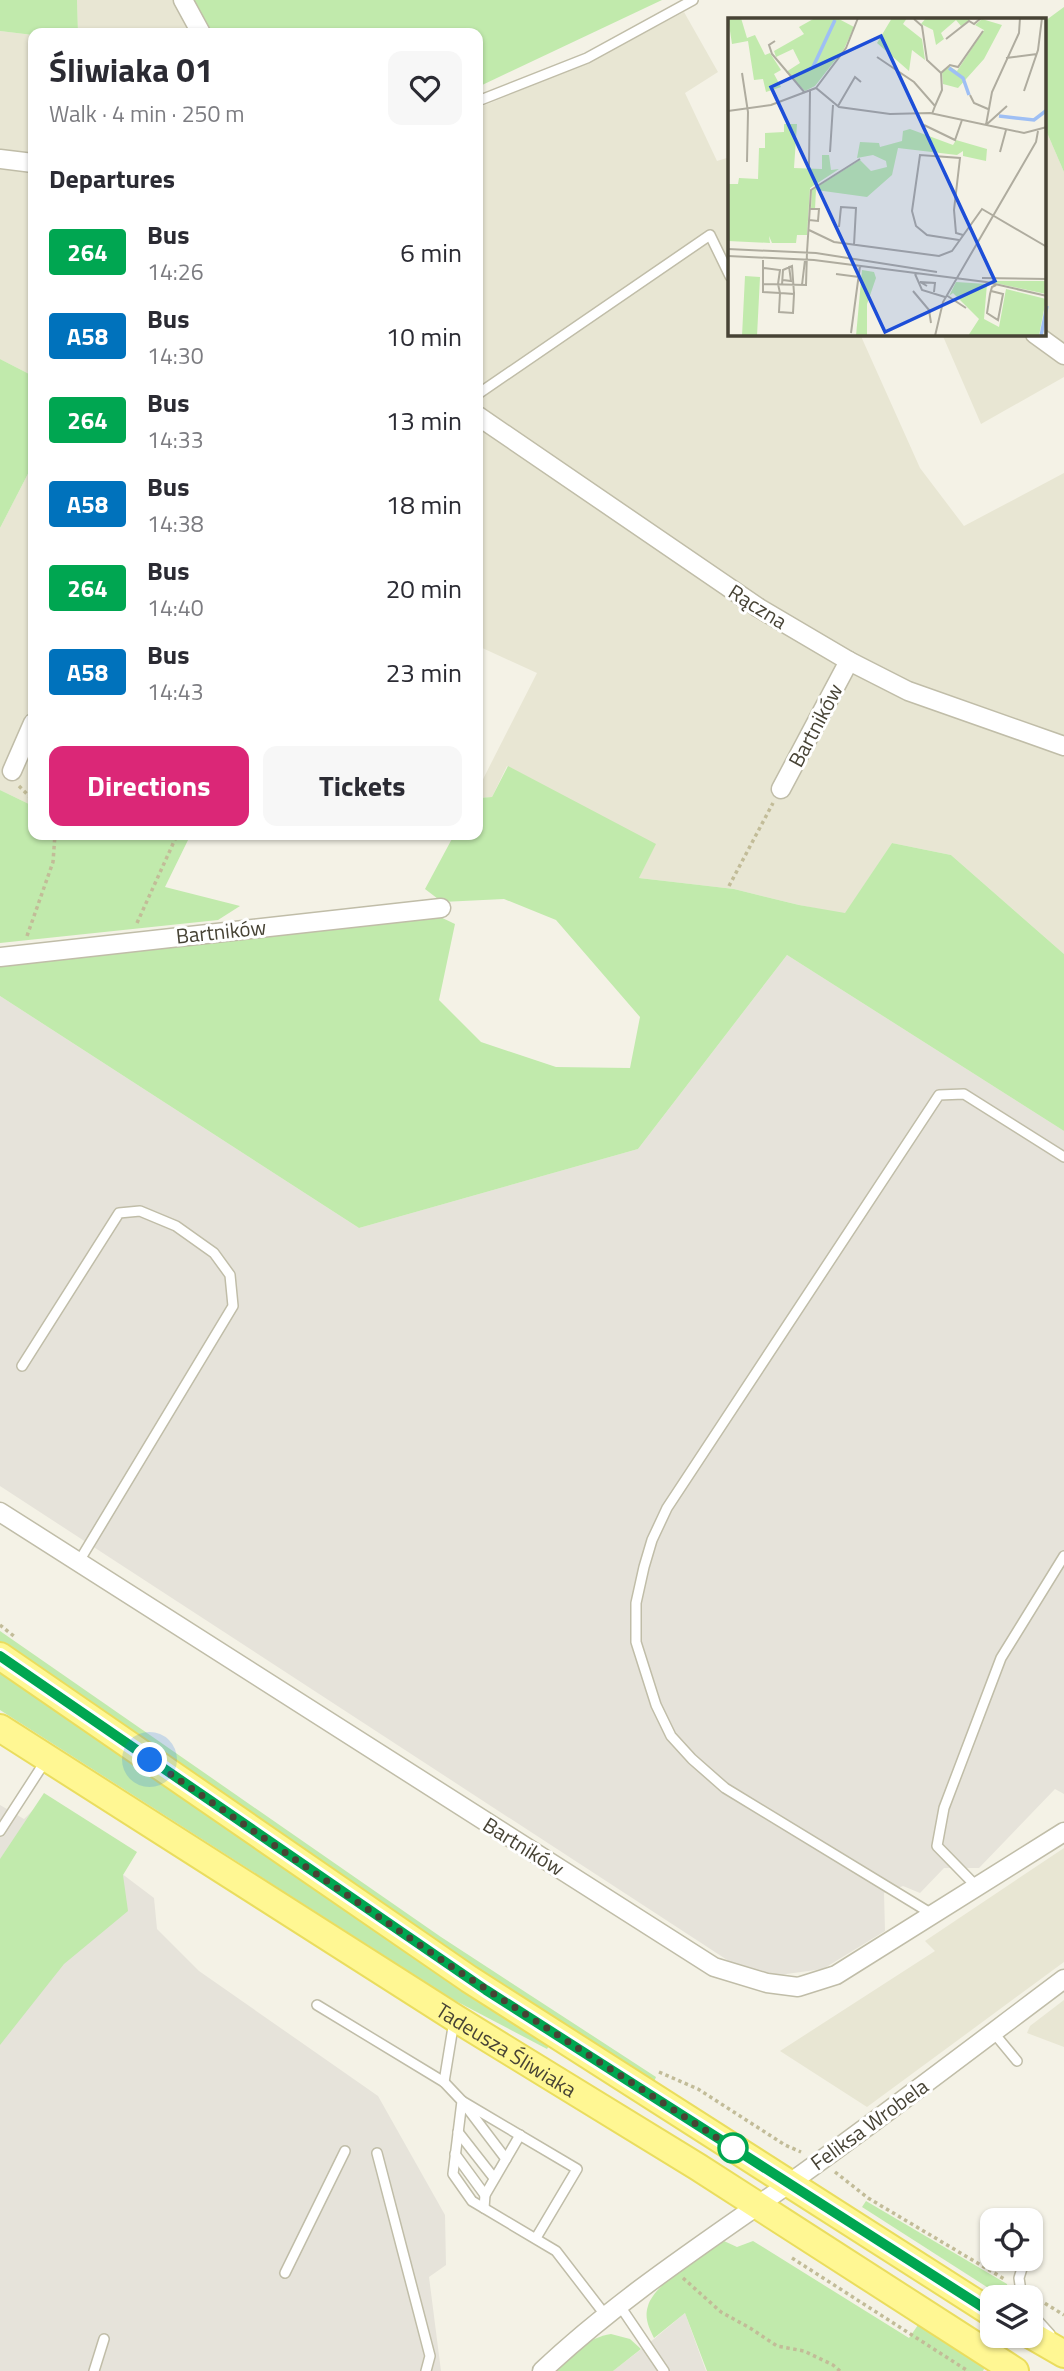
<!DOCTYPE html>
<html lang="en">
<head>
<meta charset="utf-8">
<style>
  :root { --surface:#fff; --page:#f7f7f7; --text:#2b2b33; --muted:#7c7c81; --accent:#db2777 }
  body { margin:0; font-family:"Titillium Web",sans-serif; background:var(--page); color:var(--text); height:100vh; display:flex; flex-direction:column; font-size:26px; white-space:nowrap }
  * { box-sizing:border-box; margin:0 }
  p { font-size:23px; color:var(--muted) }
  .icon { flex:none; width:38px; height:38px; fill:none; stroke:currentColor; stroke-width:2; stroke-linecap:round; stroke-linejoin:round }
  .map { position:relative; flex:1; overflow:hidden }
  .panel { position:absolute; left:28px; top:28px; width:455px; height:812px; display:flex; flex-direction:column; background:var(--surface); border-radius:14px; box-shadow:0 2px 5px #0004 }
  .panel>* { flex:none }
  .badge { padding:0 14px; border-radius:5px; font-size:24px; line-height:46px }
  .fabs { position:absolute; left:980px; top:2208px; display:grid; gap:14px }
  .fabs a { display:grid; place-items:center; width:63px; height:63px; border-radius:14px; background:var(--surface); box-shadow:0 2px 5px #0004; font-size:35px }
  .you { position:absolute; width:35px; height:35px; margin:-18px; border:5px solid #fff; border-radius:50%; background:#1a73e8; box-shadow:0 0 0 10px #1a73e833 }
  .map>.badge { position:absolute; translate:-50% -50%; box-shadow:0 0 0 4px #fff }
  h2 { padding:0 21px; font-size:26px; line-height:63px }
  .round { display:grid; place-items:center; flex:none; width:74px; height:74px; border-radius:14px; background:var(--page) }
  .head { display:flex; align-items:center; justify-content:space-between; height:119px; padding:0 21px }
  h1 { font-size:33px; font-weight:700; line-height:52px }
  .button { display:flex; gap:14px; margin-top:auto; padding:14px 21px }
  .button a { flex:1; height:80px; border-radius:14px; background:var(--accent); color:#fff; font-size:28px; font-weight:700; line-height:80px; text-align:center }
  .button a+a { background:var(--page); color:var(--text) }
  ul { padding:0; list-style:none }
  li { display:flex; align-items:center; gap:21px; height:84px; padding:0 21px }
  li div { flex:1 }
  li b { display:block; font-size:26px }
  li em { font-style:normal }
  li .badge { min-width:77px; font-weight:700; text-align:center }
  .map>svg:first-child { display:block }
  .residential { fill:#e8e6d3 }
  .industrial { fill:#e6e3da }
  .green { fill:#c1eaac }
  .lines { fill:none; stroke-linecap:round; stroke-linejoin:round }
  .service-casing { stroke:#c0bda8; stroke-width:12 }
  .minor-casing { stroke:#c0bda8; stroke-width:21 }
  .primary-casing { stroke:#eadd5e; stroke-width:30 }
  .path { stroke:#c2bc98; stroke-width:3.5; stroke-dasharray:3.5 3.5; stroke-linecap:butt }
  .service { stroke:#fff; stroke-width:9 }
  .minor { stroke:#fff; stroke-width:18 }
  .primary { stroke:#fff793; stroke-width:26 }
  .line-casing { stroke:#fff; stroke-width:16 }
  .line { stroke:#00a651; stroke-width:10 }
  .walk { stroke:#474335; stroke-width:7; stroke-dasharray:0 12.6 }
  .stop-dot { fill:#fff; stroke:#00a651; stroke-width:3.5 }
  .labels { text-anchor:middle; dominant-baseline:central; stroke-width:6; stroke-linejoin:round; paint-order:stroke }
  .street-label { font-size:21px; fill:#474335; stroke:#fff }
  .inset-river { fill:none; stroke:#9ebff4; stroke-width:3.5 }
  .inset-road { fill:none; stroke:#afac9f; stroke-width:2 }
  .view { fill:#1d4ed8; fill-opacity:0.15; stroke:#1d4ed8; stroke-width:3.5 }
  .inset-edge { fill:none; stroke:#474335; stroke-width:3.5 }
</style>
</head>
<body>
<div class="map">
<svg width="1064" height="2371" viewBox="0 0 1064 2371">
  <rect width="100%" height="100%" fill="#f4f2e6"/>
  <g class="residential">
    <path d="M77 0H190L201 33H78Z"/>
    <path d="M684 12 718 72 685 93 717 161 730 157V334H860L920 468 964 526 1064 473V954L951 855 892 843 845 914 799 905 734 889 639 878 655 845 507 766 492 797 478 798V789L537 673 478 646V108L589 62Z"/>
    <path d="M0 31 33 35V376L0 359Z"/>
    <path d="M1045 128 1064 172V377L981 424 942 334H1045Z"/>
    <path d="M33 464V806L0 790V528Z"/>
    <path d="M1064 1848V1962L867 2107 780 2051 935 1951 925 1941Z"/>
    <path d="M1064 2000V2047L1027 2033 1030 2026Z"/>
  </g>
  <g class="industrial">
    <path d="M787 955 1064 1131V1794L1055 1789 979 1868H944L920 1893 903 1886 884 1893 885 1931 823 1969 779 1975 738 1967 0 1486V996L359 1228 638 1149Z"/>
    <path d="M0 1805 24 1819 35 1808 154 1898 157 1929 199 1971 378 2096 445 2215 446 2265 429 2277 441 2371H0Z"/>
    <path d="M685 2313 706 2371H613L648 2344Z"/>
  </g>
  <g class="green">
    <path d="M0 0H77L78 33 33 35 0 31Z"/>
    <path d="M194 0H662L478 87V33H212Z"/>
    <path d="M1064 7V172L1045 128V21Z"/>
    <path d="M0 359 33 376V464L0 528Z"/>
    <path d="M508 766 656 844 639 878 734 889 799 905 845 913 892 843 951 855 1064 954V1131L787 955 638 1149 359 1228 0 996V963L434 914 455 924 439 1000 481 1042 556 1067 630 1068 640 1017 556 920 504 899 442 902 425 889 454 835H478V798L492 797Z"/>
    <path d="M0 790 33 806V835H94L104 840 107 835H182L189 838 165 887 240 906 218 920 0 943Z"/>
    <path d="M0 1631 441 1937 656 2077 654 2082 436 1945 10 1651 0 1643Z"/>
    <path d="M0 1669 550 2044 547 2049 452 1999 0 1710Z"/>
    <path d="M44 1793 137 1852 123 1875 128 1911 64 1964 0 2045V1859Z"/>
    <path d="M866 2201 1007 2284 1010 2298H1004L862 2207Z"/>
    <path d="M724 2241 737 2247 753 2241 909 2338 918 2325 985 2367 983 2371H707L685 2313 654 2338C649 2328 644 2318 648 2306 654 2283 704 2255 724 2241Z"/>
    <path d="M611 2334 630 2339 641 2349 613 2371H554C570 2355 589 2337 611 2334Z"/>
  </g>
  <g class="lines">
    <defs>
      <g id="service">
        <path d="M478 101 587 58 693 0"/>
        <path d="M478 394 710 235 730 276"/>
        <path d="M22 1366 119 1213 140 1211 176 1226 214 1253 230 1275 233 1306 78 1563"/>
        <path d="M0 1831 46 1760"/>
        <path d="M977 1887 937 1846 944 1808 1001 1658 1064 1556"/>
        <path d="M932 1914 725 1788 692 1759 671 1736 656 1705 636 1642V1603L644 1567 652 1540 667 1508 939 1095 964 1094 1064 1157"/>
        <path d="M317 2005 444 2082 462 2101 453 2174 472 2201 556 2251 606 2316"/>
        <path d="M993 2032 1017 2061"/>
        <path d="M444 2082 454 2021"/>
        <path d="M458 2132 494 2178"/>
        <path d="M377 2153 430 2356 426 2371"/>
        <path d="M455 2154 485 2195"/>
        <path d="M506 2159 462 2101 577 2169 536 2238"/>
        <path d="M484 2208 485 2195 520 2135"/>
        <path d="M285 2273 345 2151"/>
        <path d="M1022 2298 1019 2278 1025 2259"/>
        <path d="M620 2306 664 2371"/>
        <path d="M1031 2313 1050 2334"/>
        <path d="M94 2371 104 2339"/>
      </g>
      <g id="minor">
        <path d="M183 0 201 33"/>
        <path d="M0 159 33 163"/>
        <path d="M1035 334 1064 355"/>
        <path d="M478 416 759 608 849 661 908 691 1064 746"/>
        <path d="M12 771 33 723"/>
        <path d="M781 789 849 661"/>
        <path d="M0 957 441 908"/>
        <path d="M0 1512 714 1967 767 1983 798 1987 836 1975 1064 1832"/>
        <path d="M542 2371C616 2301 703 2244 787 2185 881 2118 972 2048 1064 1979"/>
      </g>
      <g id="primary">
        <path d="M0 1656 469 1979 992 2313"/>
        <path id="s1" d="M0 1728 455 2018 698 2167 1015 2371"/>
        <path d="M1031 2335 1064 2354"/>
      </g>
    </defs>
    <use href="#service" class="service-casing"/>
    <use href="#minor" class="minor-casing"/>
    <use href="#primary" class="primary-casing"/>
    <g class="path">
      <path d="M19 786 33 800"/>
      <path d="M729 886 773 803"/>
      <path d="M137 923 177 835"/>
      <path d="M27 936 53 862 55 835"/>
      <path d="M0 1625 15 1637"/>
      <path d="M659 2072 698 2089 785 2145 801 2152"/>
      <path d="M835 2172 868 2198 1006 2280"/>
      <path d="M792 2258 968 2371"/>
      <path d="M683 2278 721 2312 750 2328 777 2346 804 2351 833 2365 840 2371"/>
      <path d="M1033 2296 1064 2315"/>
    </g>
    <use href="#service" class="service"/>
    <use href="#minor" class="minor"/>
    <use href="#primary" class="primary"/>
  </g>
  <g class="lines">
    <defs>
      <path id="line" d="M0 1656 486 1990 992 2313"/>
    </defs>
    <use href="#line" class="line-casing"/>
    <use href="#line" class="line"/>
    <path class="walk" d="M150 1760 452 1967 733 2148"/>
  </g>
  <circle class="stop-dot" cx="733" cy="2148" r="14"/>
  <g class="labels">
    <g class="street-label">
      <text transform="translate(758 606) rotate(32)">Rączna</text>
      <text transform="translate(815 725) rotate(-62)">Bartników</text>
      <text transform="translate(221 931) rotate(-6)">Bartników</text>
      <text transform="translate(524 1846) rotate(32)">Bartników</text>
      <text stroke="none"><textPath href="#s1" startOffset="600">Tadeusza Śliwiaka</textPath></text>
      <text transform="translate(869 2124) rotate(-36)">Feliksa Wrobela</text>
    </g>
  </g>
  <g transform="translate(728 18)">
    <rect width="318" height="318" fill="#f4f2e6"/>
    <path d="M0 0H13L19 20 27 17 37 37 42 35 53 52 46 56 53 69 38 74 35 61 26 62 20 23 4 26ZM87 0H109L126 9 116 31 87 68 77 73 58 54 72 45 65 31 48 39 46 33 76 16 71 9ZM164 0H179L175 6 194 21 197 42 184 32 181 53 149 25ZM198 0H240L242 2 233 8 228 2 213 15 216 21 208 27 205 12 193 6ZM254 1 274 7 256 41 230 70 215 66 214 54 221 48 229 53 256 12 247 7ZM56 106H69L66 150 94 151V137H101L103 152 111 151 82 170 79 217H69L68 225H44L41 218 42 225 0 223V166H10L11 160 30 161 31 130H37V115L56 114ZM182 111 225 127 228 122 259 131 258 143 235 138V133L229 137 170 130 164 157 139 179 88 172 87 191 83 190 84 172 132 142 143 153 159 149 158 143 145 137 129 140 132 124 151 125 152 129 174 123 175 113ZM134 252 146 254 148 260 139 286V318H128ZM17 258 32 259 29 318H14ZM258 263H318V276ZM228 264 259 266 256 301 271 309 278 271 318 281 311 318H240L251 301 225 275 221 278Z" fill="#c1eaac"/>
    <path class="inset-river" d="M85 49 107 2M221 50 235 60 241 77M271 98 306 102 319 92M313 318 319 288"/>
    <path class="inset-road" d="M186 1 194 8 199 42 213 55M218 21 241 3 246 6 253 0M47 23 41 27 44 36 77 75M149 39 186 64 207 88 204 96M278 40 309 36M14 55 20 94 19 144M88 70 118 30 130 0M296 73 310 32 314 0M242 77 246 85 260 91M110 88 127 59 133 64M207 88 214 72 213 55 222 47 230 49 255 13M0 93 43 87 88 70 111 89 162 96 202 95 296 115 319 109M196 107 227 122 234 102M258 107 264 74 291 15 292 0M258 107 279 88M102 134 105 87M272 134 278 112M81 148 82 73M81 202 90 203 91 191H82M111 209 113 189 128 190 126 227M81 212 106 224 211 238 224 233 254 191 319 229M231 222 199 217 188 208 184 193 192 137 232 140 226 192 228 215 235 217M0 231 88 235 209 254M79 234 83 172 132 141M0 238 86 242 258 264 319 278M35 242V266L78 267 79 234M108 256 131 259M187 256 194 272 217 279M254 260 319 261M55 262 63 263 61 248M35 266V274L52 275 66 276 65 295 51 294 52 275 50 266 52 252 36 250M54 267 55 252 64 248 66 275M74 267 77 242M199 268 192 264 207 265 206 274M185 273 201 292 203 305M263 273 275 276 270 302 259 295 262 276 264 269 268 267M218 277 238 290M123 315 132 248M207 318 215 284 308 124 310 113"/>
    <path class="view" d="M153 18 267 263 157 314 43 69Z"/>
    <rect width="318" height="318" class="inset-edge"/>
  </g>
</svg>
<div class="fabs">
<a><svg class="icon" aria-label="locate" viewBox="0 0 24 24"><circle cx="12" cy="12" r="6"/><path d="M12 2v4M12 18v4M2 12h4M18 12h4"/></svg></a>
<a><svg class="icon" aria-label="layers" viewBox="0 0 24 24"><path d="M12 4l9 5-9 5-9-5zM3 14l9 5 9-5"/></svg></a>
</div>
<div class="you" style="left:150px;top:1760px"></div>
<section class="panel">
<div class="head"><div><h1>Śliwiaka 01</h1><p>Walk · 4 min · 250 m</p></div><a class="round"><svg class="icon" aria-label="heart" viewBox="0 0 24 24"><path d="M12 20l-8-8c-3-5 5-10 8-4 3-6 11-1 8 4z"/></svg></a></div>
<h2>Departures</h2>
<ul>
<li><span class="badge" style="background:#00a651;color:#fff">264</span><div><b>Bus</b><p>14:26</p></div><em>6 min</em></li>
<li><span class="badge" style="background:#0072bc;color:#fff">A58</span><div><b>Bus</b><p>14:30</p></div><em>10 min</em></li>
<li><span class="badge" style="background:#00a651;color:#fff">264</span><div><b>Bus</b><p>14:33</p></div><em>13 min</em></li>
<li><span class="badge" style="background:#0072bc;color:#fff">A58</span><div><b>Bus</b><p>14:38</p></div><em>18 min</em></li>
<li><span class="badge" style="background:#00a651;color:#fff">264</span><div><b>Bus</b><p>14:40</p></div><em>20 min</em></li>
<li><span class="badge" style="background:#0072bc;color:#fff">A58</span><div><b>Bus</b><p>14:43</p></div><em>23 min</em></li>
</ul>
<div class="button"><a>Directions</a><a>Tickets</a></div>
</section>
</div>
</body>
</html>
